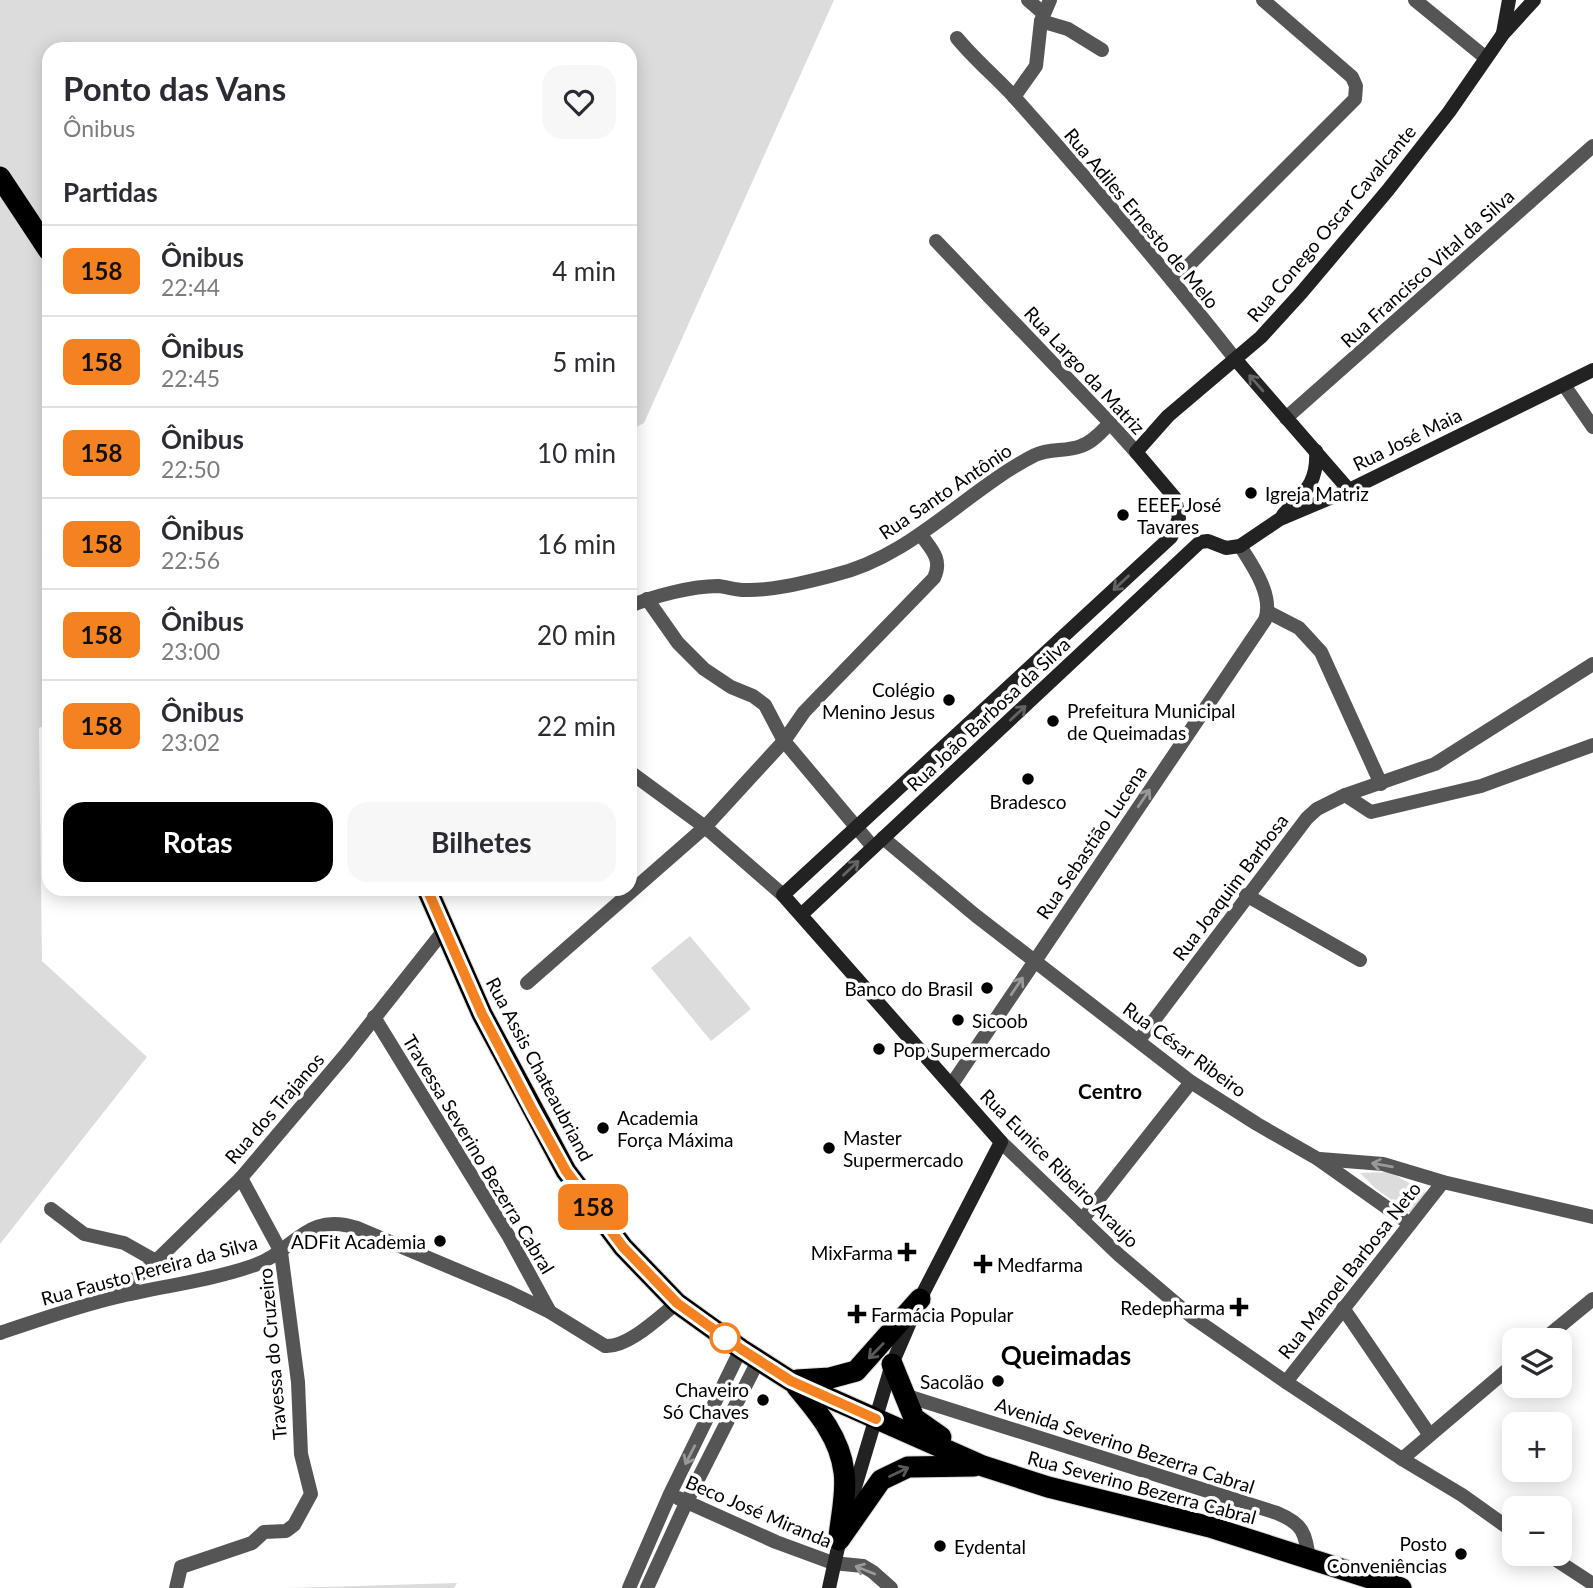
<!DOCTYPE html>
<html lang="pt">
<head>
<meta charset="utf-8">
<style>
  :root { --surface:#fff; --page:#f7f7f7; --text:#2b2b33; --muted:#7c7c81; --line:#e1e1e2; --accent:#000 }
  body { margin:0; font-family:Lato,sans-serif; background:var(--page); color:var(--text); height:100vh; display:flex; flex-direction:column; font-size:26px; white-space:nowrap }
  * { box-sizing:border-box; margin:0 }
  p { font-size:23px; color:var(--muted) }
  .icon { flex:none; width:38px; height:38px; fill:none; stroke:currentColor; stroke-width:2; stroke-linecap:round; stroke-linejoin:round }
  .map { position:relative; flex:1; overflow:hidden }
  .details { position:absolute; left:42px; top:42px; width:595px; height:854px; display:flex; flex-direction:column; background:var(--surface); border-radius:21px; box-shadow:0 4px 18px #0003 }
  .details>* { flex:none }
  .badge { padding:0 14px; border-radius:10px; font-size:24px; line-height:46px }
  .tools { position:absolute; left:1502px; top:1328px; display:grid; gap:14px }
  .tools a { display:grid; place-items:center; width:70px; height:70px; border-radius:14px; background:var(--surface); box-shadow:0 4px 18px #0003; font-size:35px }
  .map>.badge { position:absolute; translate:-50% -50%; box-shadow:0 0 0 4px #fff }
  h2 { padding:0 21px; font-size:26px; line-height:63px }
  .round { display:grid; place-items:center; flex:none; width:74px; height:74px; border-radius:21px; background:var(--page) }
  .overview { display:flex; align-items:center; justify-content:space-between; height:119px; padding:0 21px }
  h1 { font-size:33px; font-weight:700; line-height:52px }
  .action { display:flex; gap:14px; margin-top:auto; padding:14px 21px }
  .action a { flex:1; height:80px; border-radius:21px; background:var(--accent); color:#fff; font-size:28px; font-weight:700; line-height:80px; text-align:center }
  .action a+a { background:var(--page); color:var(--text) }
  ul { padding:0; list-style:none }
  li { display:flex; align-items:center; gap:21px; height:91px; padding:0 21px; border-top:2px solid var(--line) }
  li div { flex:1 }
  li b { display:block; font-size:26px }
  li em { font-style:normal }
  li .badge { min-width:77px; font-weight:700; text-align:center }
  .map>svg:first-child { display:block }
  .green { fill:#dcdcdc }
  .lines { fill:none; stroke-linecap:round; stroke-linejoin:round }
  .highway-casing { stroke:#dbdbdb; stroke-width:23 }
  .street { stroke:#555; stroke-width:14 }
  .secondary { stroke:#222; stroke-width:14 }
  .highway { stroke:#000; stroke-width:21 }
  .oneway { stroke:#646464 }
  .oneway2 { stroke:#999 }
  .oneway3 { stroke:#595959 }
  .line-casing { stroke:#fff; stroke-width:16 }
  .line { stroke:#f58220; stroke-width:10 }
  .poi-dot { fill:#000; stroke:#fff; stroke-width:2.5 }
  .stop-dot { fill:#fff; stroke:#f58220; stroke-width:3.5 }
  .labels { text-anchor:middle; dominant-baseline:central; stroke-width:7; stroke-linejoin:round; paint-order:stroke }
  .street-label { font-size:19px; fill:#000; stroke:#fff }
  .poi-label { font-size:19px; fill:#000; stroke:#fff; text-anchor:start }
  .neighbourhood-label { font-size:21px; font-weight:bold; fill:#000; stroke:#fff }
  .district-label { font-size:26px; font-weight:bold; fill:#000; stroke:#fff }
</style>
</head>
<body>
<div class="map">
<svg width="1593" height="1588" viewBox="0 0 1593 1588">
  <rect width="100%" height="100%" fill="#fff"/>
  <g class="green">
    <path d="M0 0H834L644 423 630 430V49H49V723L39 728 42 961 147 1057 0 1244Z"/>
    <path d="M690 936 751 1009 711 1041 651 968Z"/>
    <path d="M1390 1172 1428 1194 1411 1213 1376 1189 1360 1173Z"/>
    <path d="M457 1583 454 1588H287Z"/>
  </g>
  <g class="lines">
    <defs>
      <g id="highway">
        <path d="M0 177 49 251"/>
        <path d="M427 889 482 1014 566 1171 623 1247 677 1303 741 1349 791 1381 983 1466 1048 1487 1210 1527 1401 1588"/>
        <path d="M892 1364 914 1418 941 1437"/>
        <path d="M797 1380 830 1378 856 1371 920 1299"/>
        <path d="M797 1387C818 1412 840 1438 844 1472 847 1492 841 1516 839 1537"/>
        <path d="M839 1540 881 1480 908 1467 974 1466"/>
      </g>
    </defs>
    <use href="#highway" class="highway-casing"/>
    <g class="street">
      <path d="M1028 0 1043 13"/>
      <path d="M1415 0 1486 58"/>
      <path d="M1041 21 1068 29 1102 50"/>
      <path d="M957 38C975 60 997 78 1016 99 1092 184 1166 271 1236 360"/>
      <path d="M1014 97 1036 66 1041 21 1050 0"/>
      <path d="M936 241 1110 423 1136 452"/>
      <path d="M1173 281 1355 99 1356 86 1352 77 1263 0"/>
      <path d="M1564 385 1593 427"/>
      <path d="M1286 418 1593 146"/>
      <path d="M647 599 678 643 704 669 731 687 753 696 765 705 784 741 873 847"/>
      <path d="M630 606C654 596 692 586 718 586 727 587 736 590 745 590 773 591 806 582 834 575 912 557 966 490 1035 455 1050 448 1066 452 1081 446 1093 442 1102 431 1110 423"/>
      <path d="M1268 612 1299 628 1321 652 1381 784"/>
      <path d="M630 772 705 827 783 895"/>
      <path d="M1345 795 1371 812 1481 786 1593 745"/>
      <path d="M883 838 975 915 1191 1082 1257 1124 1318 1159 1410 1224"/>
      <path d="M1246 895 1360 960"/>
      <path d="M527 983 705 827 784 741 804 712 934 578C943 559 931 549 921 535"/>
      <path d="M374 1017 508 1235 550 1312"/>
      <path d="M1139 1040 1307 818 1317 809 1345 795 1435 764 1593 664"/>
      <path d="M952 1084 1265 620C1274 596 1253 566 1240 546"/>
      <path d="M1001 1142 1119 1255 1192 1317 1286 1382 1402 1459 1462 1495 1514 1532"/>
      <path d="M1320 1159 1383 1164 1443 1182 1593 1217"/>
      <path d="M51 1209 84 1234 124 1243 156 1261"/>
      <path d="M1082 1220 1191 1082"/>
      <path d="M115 1296 156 1261 241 1178 346 1054 445 929"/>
      <path d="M1343 1308 1429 1434"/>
      <path d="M0 1333C39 1320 78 1306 117 1297 162 1286 209 1281 252 1266 295 1252 305 1211 357 1228L509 1292 550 1312 605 1346C628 1348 659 1317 677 1303"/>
      <path d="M1543 1340 1593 1299"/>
      <path d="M1286 1382 1443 1182"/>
      <path d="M904 1395 1277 1513C1303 1524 1305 1532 1309 1559"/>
      <path d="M1402 1459 1514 1364"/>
      <path d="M678 1498 776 1542 833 1563 863 1566 873 1572 891 1588"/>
      <path d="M1210 1527 1221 1497"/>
      <path d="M1547 1554 1593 1584"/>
      <path d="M176 1588 181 1567 252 1543 264 1532 286 1531 294 1525 311 1494 301 1454 298 1382 281 1252 241 1178"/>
      <path d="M629 1588 670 1494 741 1349"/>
      <path d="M647 1588 687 1501 758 1361"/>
    </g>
    <g class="secondary">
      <path d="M1503 33 1509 0"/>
      <path d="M1236 360 1349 490"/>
      <path d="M1283 515C1304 492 1318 484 1316 451"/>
      <path d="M802 914 1200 542 1208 541 1226 548 1240 546 1280 519 1349 490 1593 370"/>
      <path d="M850 1504 892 1364 920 1299 1001 1142 783 895 1171 537 1179 518 1175 498 1136 452 1168 416 1261 337 1302 292 1388 190 1449 112 1503 34 1534 0"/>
      <path d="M829 1588 841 1534"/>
    </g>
    <use href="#highway" class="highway"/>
  </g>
  <defs><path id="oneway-shaft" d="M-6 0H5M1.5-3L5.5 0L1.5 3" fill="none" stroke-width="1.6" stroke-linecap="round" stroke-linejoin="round" transform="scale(1.75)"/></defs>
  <g class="oneway">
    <use href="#oneway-shaft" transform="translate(1256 383) rotate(-131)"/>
    <use href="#oneway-shaft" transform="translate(1121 583) rotate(137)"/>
    <use href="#oneway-shaft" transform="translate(1018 713) rotate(-43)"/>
    <use href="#oneway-shaft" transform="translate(851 868) rotate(-43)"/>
  </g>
  <g class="oneway2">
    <use href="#oneway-shaft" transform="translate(1144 798) rotate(-56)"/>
    <use href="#oneway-shaft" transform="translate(1017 986) rotate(-56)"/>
    <use href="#oneway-shaft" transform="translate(1382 1165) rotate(-170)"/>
    <use href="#oneway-shaft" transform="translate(690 1455) rotate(117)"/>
    <use href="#oneway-shaft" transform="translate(865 1570) rotate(-158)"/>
  </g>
  <g class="oneway3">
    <use href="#oneway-shaft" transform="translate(876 1351) rotate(134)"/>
    <use href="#oneway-shaft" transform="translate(899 1472) rotate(-25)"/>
  </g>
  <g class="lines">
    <defs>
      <path id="line" d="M427 889 482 1014 533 1111 566 1171 623 1247 677 1303 741 1349 791 1381 876 1419"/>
    </defs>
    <use href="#line" class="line-casing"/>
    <use href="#line" class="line"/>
  </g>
  <g class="poi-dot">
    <circle cx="1251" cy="493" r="7"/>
    <circle cx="1123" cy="515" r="7"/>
    <circle cx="949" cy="700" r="7"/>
    <circle cx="1053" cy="721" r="7"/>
    <circle cx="1028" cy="779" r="7"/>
    <circle cx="987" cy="988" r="7"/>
    <circle cx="958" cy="1020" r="7"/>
    <circle cx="879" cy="1049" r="7"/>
    <circle cx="603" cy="1128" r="7"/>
    <circle cx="829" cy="1148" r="7"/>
    <circle cx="440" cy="1241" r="7"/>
    <path d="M903.5 1241.5h7v7h7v7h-7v7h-7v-7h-7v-7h7z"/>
    <path d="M979.5 1253.5h7v7h7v7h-7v7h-7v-7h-7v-7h7z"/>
    <path d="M1235.5 1296.5h7v7h7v7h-7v7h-7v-7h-7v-7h7z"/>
    <path d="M853.5 1303.5h7v7h7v7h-7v7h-7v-7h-7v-7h7z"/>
    <circle cx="998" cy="1381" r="7"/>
    <circle cx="763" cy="1400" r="7"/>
    <circle cx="940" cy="1546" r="7"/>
    <circle cx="1461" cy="1554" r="7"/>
  </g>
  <circle class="stop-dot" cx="725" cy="1338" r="14"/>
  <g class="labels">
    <g class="street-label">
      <text transform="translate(1142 218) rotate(50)">Rua Adiles Ernesto de Melo</text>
      <text transform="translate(1331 223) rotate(-50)">Rua Conego Oscar Cavalcante</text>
      <text transform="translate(1427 268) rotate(-42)">Rua Francisco Vital da Silva</text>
      <text transform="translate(1085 370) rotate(47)">Rua Largo da Matriz</text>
      <text transform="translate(1407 439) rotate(-26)">Rua José Maia</text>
      <text transform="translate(945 491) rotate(-34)">Rua Santo Antônio</text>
      <text transform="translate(988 714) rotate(-43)">Rua João Barbosa da Silva</text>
      <text transform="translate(1091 842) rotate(-56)">Rua Sebastião Lucena</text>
      <text transform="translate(1230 887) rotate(-53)">Rua Joaquim Barbosa</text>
      <text transform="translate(1185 1049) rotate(36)">Rua César Ribeiro</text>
      <text transform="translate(540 1069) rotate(62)">Rua Assis Chateaubriand</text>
      <text transform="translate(274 1108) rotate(-49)">Rua dos Trajanos</text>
      <text transform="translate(479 1154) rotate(59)">Travessa Severino Bezerra Cabral</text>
      <text transform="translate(1060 1168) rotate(45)">Rua Eunice Ribeiro Araujo</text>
      <text transform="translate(149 1270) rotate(-15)">Rua Fausto Pereira da Silva</text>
      <text transform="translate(1349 1270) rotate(-52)">Rua Manoel Barbosa Neto</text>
      <text transform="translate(272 1354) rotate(-95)">Travessa do Cruzeiro</text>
      <text transform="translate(1125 1445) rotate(18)">Avenida Severino Bezerra Cabral</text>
      <text transform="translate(1142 1487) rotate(15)">Rua Severino Bezerra Cabral</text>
      <text transform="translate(759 1511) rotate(23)">Beco José Miranda</text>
    </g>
    <g class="poi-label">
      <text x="1265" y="493">Igreja Matriz</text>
      <text x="1137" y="504">EEEF José<tspan x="1137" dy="22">Tavares</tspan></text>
      <text x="935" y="689" text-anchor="end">Colégio<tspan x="935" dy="22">Menino Jesus</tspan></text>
      <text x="1067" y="710">Prefeitura Municipal<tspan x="1067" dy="22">de Queimadas</tspan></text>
      <text x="1028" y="801" text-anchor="middle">Bradesco</text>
      <text x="973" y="988" text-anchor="end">Banco do Brasil</text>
      <text x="972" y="1020">Sicoob</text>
      <text x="893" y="1049">Pop Supermercado</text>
      <text x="617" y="1117">Academia<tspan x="617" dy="22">Força Máxima</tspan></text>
      <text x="843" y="1137">Master<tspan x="843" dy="22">Supermercado</tspan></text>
      <text x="426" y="1241" text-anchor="end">ADFit Academia</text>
      <text x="893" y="1252" text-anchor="end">MixFarma</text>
      <text x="997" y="1264">Medfarma</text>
      <text x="1225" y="1307" text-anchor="end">Redepharma</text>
      <text x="871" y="1314">Farmácia Popular</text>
      <text x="984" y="1381" text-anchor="end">Sacolão</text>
      <text x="749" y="1389" text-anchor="end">Chaveiro<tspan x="749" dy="22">Só Chaves</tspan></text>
      <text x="1447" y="1543" text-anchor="end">Posto<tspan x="1447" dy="22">Conveniências</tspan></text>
      <text x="954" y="1546">Eydental</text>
    </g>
    <g class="neighbourhood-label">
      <text x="1110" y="1090">Centro</text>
    </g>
    <g class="district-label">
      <text x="1066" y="1355">Queimadas</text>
    </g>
  </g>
</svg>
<div class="tools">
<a><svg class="icon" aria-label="layers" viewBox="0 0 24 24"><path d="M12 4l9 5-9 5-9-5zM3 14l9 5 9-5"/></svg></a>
<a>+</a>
<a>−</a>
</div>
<b class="badge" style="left:593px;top:1207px;background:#f58220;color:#111">158</b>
<section class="details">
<div class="overview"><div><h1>Ponto das Vans</h1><p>Ônibus</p></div><a class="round"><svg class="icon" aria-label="heart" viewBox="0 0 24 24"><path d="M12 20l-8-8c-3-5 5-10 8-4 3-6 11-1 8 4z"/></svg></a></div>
<h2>Partidas</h2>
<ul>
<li><span class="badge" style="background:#f58220;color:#111">158</span><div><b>Ônibus</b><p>22:44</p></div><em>4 min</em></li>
<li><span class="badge" style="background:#f58220;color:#111">158</span><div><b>Ônibus</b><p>22:45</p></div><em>5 min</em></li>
<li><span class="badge" style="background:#f58220;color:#111">158</span><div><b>Ônibus</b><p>22:50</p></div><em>10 min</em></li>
<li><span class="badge" style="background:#f58220;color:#111">158</span><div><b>Ônibus</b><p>22:56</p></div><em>16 min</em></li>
<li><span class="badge" style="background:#f58220;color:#111">158</span><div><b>Ônibus</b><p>23:00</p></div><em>20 min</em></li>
<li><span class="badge" style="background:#f58220;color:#111">158</span><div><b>Ônibus</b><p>23:02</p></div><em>22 min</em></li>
</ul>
<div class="action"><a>Rotas</a><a>Bilhetes</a></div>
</section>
</div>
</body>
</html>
